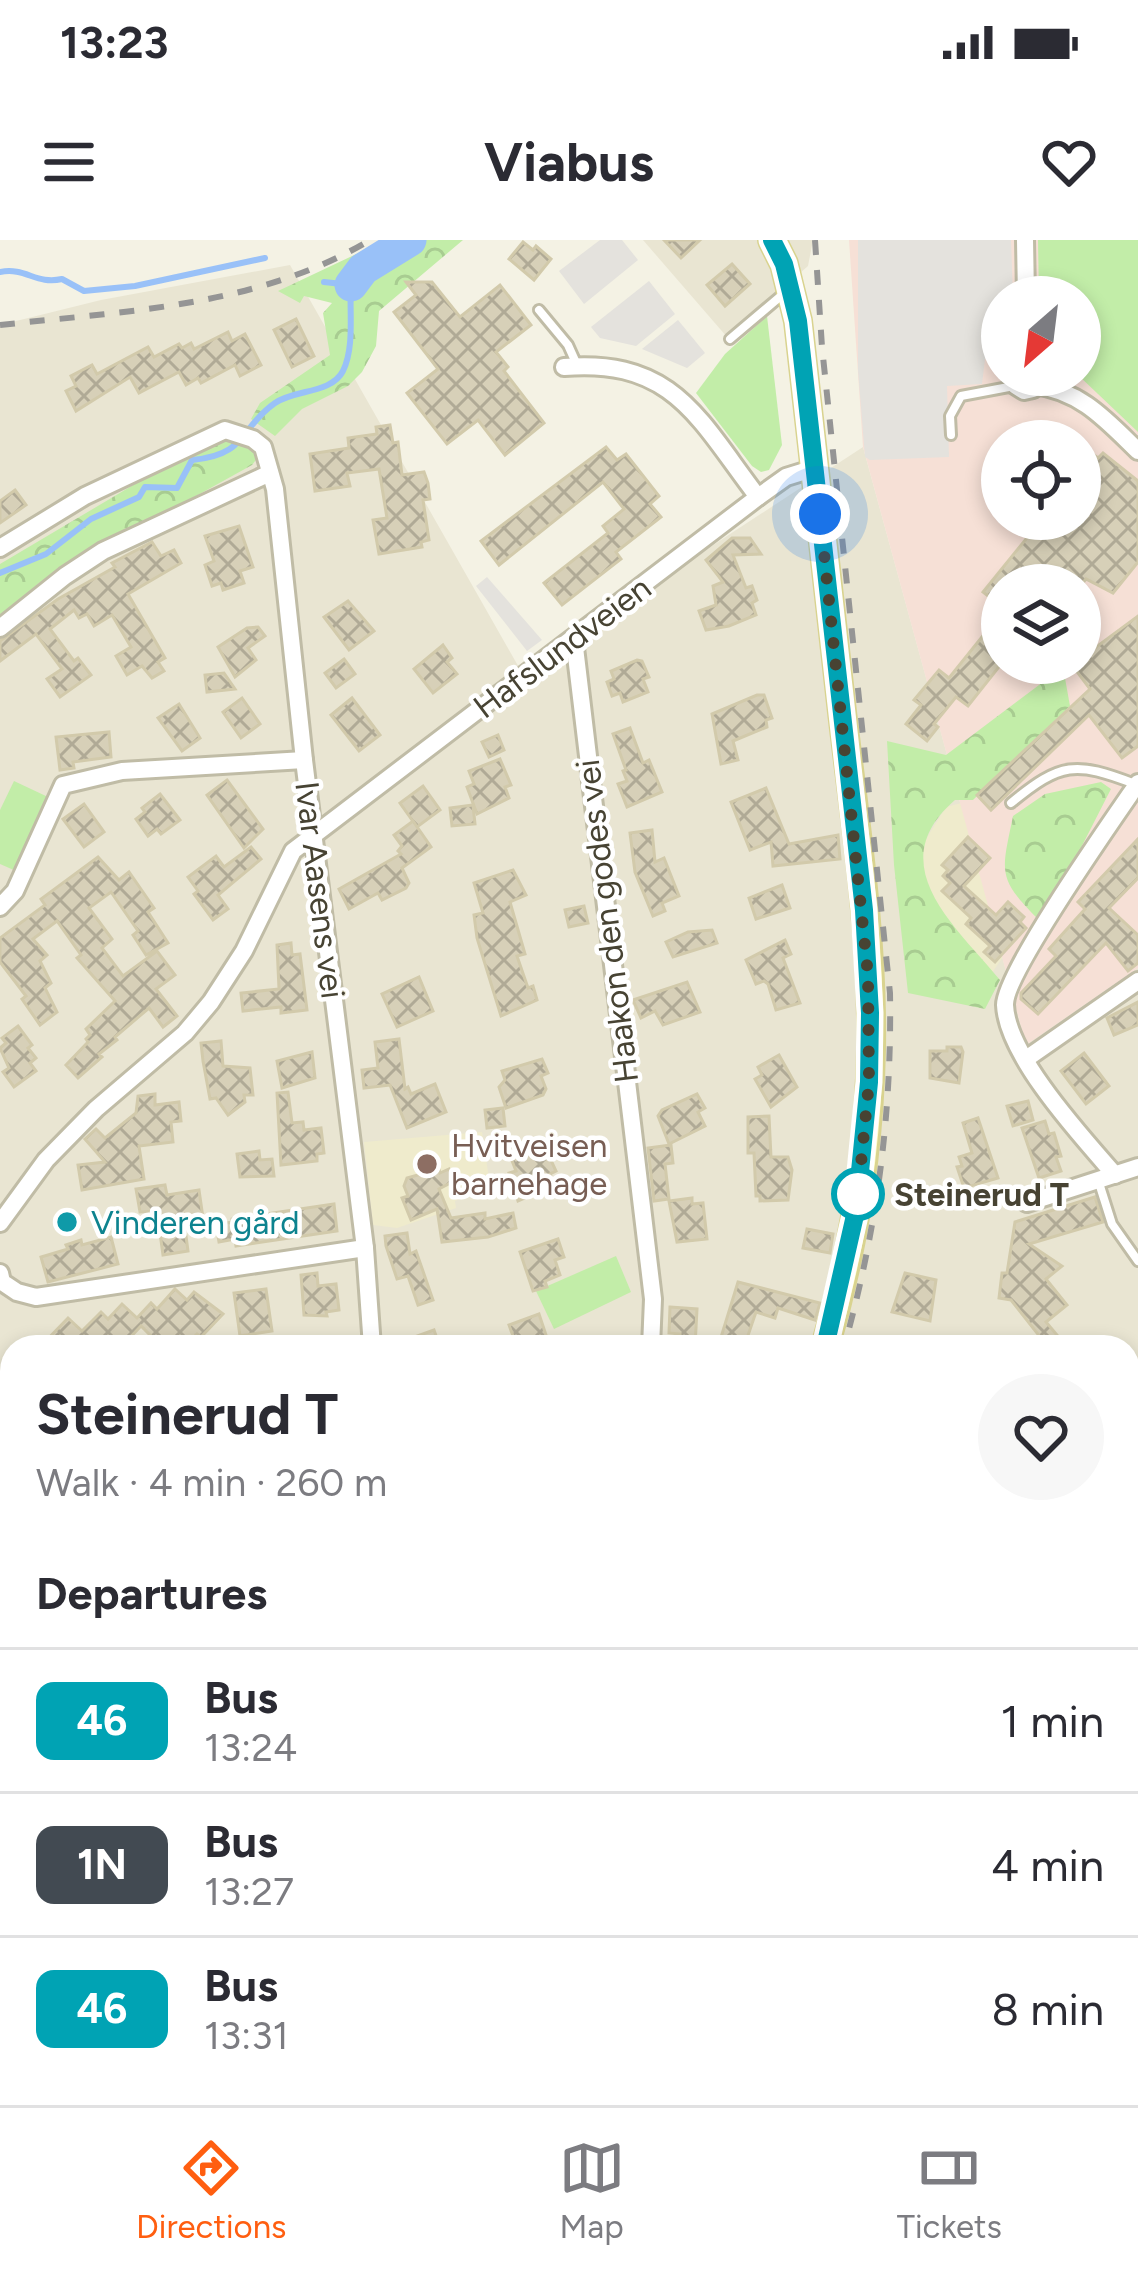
<!DOCTYPE html>
<html lang="en">
<head>
<meta charset="utf-8">
<style>
  :root { --surface:#fff; --page:#f7f7f7; --text:#2b2b33; --muted:#7c7c81; --line:#e1e1e2; --accent:#ff5e10 }
  body { margin:0; font-family:Figtree,sans-serif; background:var(--page); color:var(--text); height:100vh; display:flex; flex-direction:column; font-size:45px; white-space:nowrap }
  * { box-sizing:border-box; margin:0 }
  p { font-size:39px; color:var(--muted) }
  .icon { flex:none; width:66px; height:66px; fill:none; stroke:currentColor; stroke-width:2; stroke-linecap:round; stroke-linejoin:round }
  .map { position:relative; flex:1; overflow:hidden }
  .sheet { position:absolute; left:0px; top:1095px; width:1140px; height:771px; display:flex; flex-direction:column; background:var(--surface); border-radius:36px 36px 0 0; box-shadow:0 6px 18px #0003 }
  .sheet>* { flex:none }
  .badge { padding:0 24px; border-radius:18px; font-size:42px; line-height:78px }
  .needle { width:78px; rotate:208deg }
  .fabs { position:absolute; left:981px; top:36px; display:grid; gap:24px }
  .fabs a { display:grid; place-items:center; width:120px; height:120px; border-radius:50%; background:var(--surface); box-shadow:0 6px 18px #0003; font-size:60px }
  .you { position:absolute; width:60px; height:60px; margin:-30px; border:9px solid #fff; border-radius:50%; background:#1a73e8; box-shadow:0 0 0 18px #1a73e833 }
  .map>.badge { position:absolute; translate:-50% -50%; box-shadow:0 0 0 6px #fff }
  h2 { padding:0 36px; font-size:45px; line-height:108px }
  .round { display:grid; place-items:center; flex:none; width:126px; height:126px; border-radius:63px; background:var(--page) }
  .overview { display:flex; align-items:center; justify-content:space-between; height:204px; padding:0 36px }
  h1 { font-size:57px; font-weight:700; line-height:90px }
  ul { padding:0; list-style:none }
  li { display:flex; align-items:center; gap:36px; height:144px; padding:0 36px; border-top:3px solid var(--line) }
  li div { flex:1 }
  li b { display:block; font-size:45px }
  li em { font-style:normal }
  li .badge { min-width:132px; font-weight:700; text-align:center }
  .status { display:flex; justify-content:space-between; align-items:center; height:84px; padding:0 60px; background:var(--surface); direction:ltr }
  .status svg { height:33px; fill:currentColor }
  header { display:flex; justify-content:space-between; align-items:center; height:156px; padding:0 36px; background:var(--surface); font-size:54px; font-weight:700 }
  .tab-bar { display:flex; justify-content:space-around; align-items:center; height:168px; border-top:3px solid var(--line); background:var(--surface); font-size:33px; color:var(--muted) }
  .tab-bar a { display:grid; justify-items:center; gap:6px }
  .tab-bar .current { color:var(--accent) }
  .map>svg:first-child { display:block }
  .residential { fill:#e9e5d2 }
  .education { fill:#efebcc }
  .medical { fill:#f6e0d6; fill-rule:evenodd }
  .green { fill:#c2eda8 }
  .forest { fill:url(#forest-crowns) }
  .parking { fill:#e4e2dd }
  .lines { fill:none; stroke-linecap:round; stroke-linejoin:round }
  .stream { stroke:#99c1f8; stroke-width:6 }
  .river { stroke:#99c1f8; stroke-width:33 }
  .building { fill:url(#building-cross-hatch); stroke:#d2caab; stroke-width:3 }
  .service-casing { stroke:#c0bca6; stroke-width:14 }
  .minor-casing { stroke:#c0bca6; stroke-width:22 }
  .tertiary-casing { stroke:#c0bca6; stroke-width:27 }
  .secondary-casing { stroke:#d9d38f; stroke-width:30 }
  .service { stroke:#fff; stroke-width:8 }
  .minor { stroke:#fff; stroke-width:16 }
  .tertiary { stroke:#fff; stroke-width:21 }
  .secondary { stroke:#fffbc3; stroke-width:24 }
  .rail { stroke:#959595; stroke-width:6; stroke-dasharray:15 15; stroke-linecap:butt }
  .line-casing { stroke:#fff; stroke-width:27 }
  .line { stroke:#00a3b4; stroke-width:18 }
  .walk { stroke:#474333; stroke-width:12; stroke-dasharray:0 21.6 }
  .education-dot { fill:#8d6e63; stroke:#fff; stroke-width:4.5 }
  .stop-dot { fill:#fff; stroke:#00a3b4; stroke-width:6 }
  .culture-dot { fill:#0f9aa8; stroke:#fff; stroke-width:4.5 }
  .labels { text-anchor:middle; dominant-baseline:central; stroke-width:9; stroke-linejoin:round; paint-order:stroke }
  .street-label { font-size:33px; fill:#474333; stroke:#fff }
  .education-label { font-size:33px; fill:#785e54; stroke:#fff; text-anchor:start }
  .stop-label { font-size:33px; font-weight:bold; fill:#474333; stroke:#fff; text-anchor:start }
  .culture-label { font-size:33px; fill:#0d838f; stroke:#fff; text-anchor:start }
</style>
</head>
<body>
<div class="status"><b>13:23</b><svg viewBox="0 0 49 12"><path d="M0 12V9h3v3zM5 12V6h3v6zM10 12V3h3v9zM15 12V0h3v12zM26 1h20v11H26zM47 4h2v5h-2z"/></svg></div>
<header><svg class="icon" aria-label="menu" viewBox="0 0 24 24"><path d="M4 6h16M4 12h16M4 18h16"/></svg>Viabus<svg class="icon" aria-label="heart" viewBox="0 0 24 24"><path d="M12 20l-8-8c-3-5 5-10 8-4 3-6 11-1 8 4z"/></svg></header>
<div class="map">
<svg width="1138" height="1865" viewBox="0 0 1138 1865">
  <defs>
    <pattern id="forest-crowns" width="20" height="18" patternUnits="userSpaceOnUse" patternTransform="scale(3)"><rect width="20" height="18" fill="#c2eda8"/><path d="M2 6a3 3 0 1 1 6 0M12 15a3 3 0 1 1 6 0" fill="none" stroke="#a8cc91"/></pattern>
    <pattern id="building-cross-hatch" width="8" height="8" patternUnits="userSpaceOnUse" patternTransform="scale(3)"><rect width="8" height="8" fill="#d7d0b8"/><path d="M0 0l8 8M0 8l8-8" fill="none" stroke="#b0aa96"/></pattern>
  </defs>
  <rect width="100%" height="100%" fill="#f4f2e4"/>
  <g class="residential">
    <path d="M643 0H813L808 26 727 97Z"/>
    <path d="M290 25 521 431 863 207 1026 804 1138 728V1865H571L582 1854H1128V1107H12V1292L0 1279V85L101 60Z"/>
    <path d="M0 1305 12 1315V1854H257L236 1865H0Z"/>
  </g>
  <g class="education">
    <path d="M973 560 1007 711 979 752 911 623 946 567Z"/>
    <path d="M482 892 490 945 455 961 456 968 397 988 373 985 364 902Z"/>
  </g>
  <path class="medical" d="M849 0H1138V728L1026 805 863 207ZM1002 57H1080V135H1002ZM1002 201H1080V279H1002ZM1002 345H1080V423H1002Z"/>
  <g class="green">
    <path d="M1038 0H1138V192L1078 135 1080 57H1039Z"/>
    <path d="M767 76 782 205 769 230 761 232 752 226 696 153 725 114Z"/>
    <path d="M14 541 48 557 16 631 0 624V570Z"/>
    <path d="M616 1016 631 1052 554 1089 536 1051Z"/>
  </g>
  <g class="forest">
    <path d="M386 0H463L379 71 376 106 362 132 348 146 302 169 275 196 251 179 260 163 330 115 323 73 332 63 304 56 300 63 278 51Z"/>
    <path d="M229 197 254 205 259 216 252 225 39 343 0 377V324L140 241Z"/>
    <path d="M1063 427 1070 466 973 560H955C880 625 956 686 1000 740L985 769 908 753 894 625 887 501 946 515Z"/>
    <path d="M1101 542 1111 549 1065 639 1037 678C996 637 1002 631 1013 576L1045 554Z"/>
  </g>
  <g class="parking">
    <path d="M600 0H622L638 20 584 64 559 31Z"/>
    <path d="M858 0H1011L1013 57H1002V119H985L982 144 947 146 949 217 870 220 865 217 858 130Z"/>
    <path d="M649 41 675 74 636 106 600 98 591 87Z"/>
    <path d="M678 80 705 113 687 128 642 109Z"/>
    <path d="M487 337 542 400 527 411 476 346Z"/>
  </g>
  <g class="lines">
    <g class="stream">
      <path d="M0 32C26 27 36 45 62 39L84 51 135 46 265 18"/>
      <path d="M0 333 46 314 91 279 139 257 145 247 177 248 192 220C248 215 239 188 275 163 295 149 331 154 343 131 355 106 349 71 351 45L324 42"/>
    </g>
    <path class="river" d="M351 45 363 29 410 0"/>
  </g>
  <g class="building">
    <path d="M664 0H700L681 18Z"/>
    <path d="M523 2 533 10 536 6 551 19 534 40 509 19Z"/>
    <path d="M732 24 750 44 725 66 707 45Z"/>
    <path d="M406 42H432L460 77 500 45 531 85 496 112 508 127 504 131 544 183 505 215 478 180 447 204 407 153 438 129 394 72 416 55Z"/>
    <path d="M296 79 314 116 292 127 274 90Z"/>
    <path d="M228 92 232 101 245 94 261 125 240 136 235 125 201 143 198 138 186 145 179 132 139 153 130 137 76 171 66 151 76 146 71 136 92 125 97 134 148 107 154 117 179 104 182 108 191 103 194 109Z"/>
    <path d="M390 185 393 203 398 202 402 235 424 232 428 243 430 259 423 260 429 300 421 302 422 307 379 314 373 280 387 278 379 229 347 233 350 246 315 251 310 214 349 208 348 198 377 194 376 187Z"/>
    <path d="M606 207 617 220 626 214 659 256 650 264 661 277 616 312 621 319 562 365 544 343 608 293 603 286 624 269 603 242 499 325 481 301Z"/>
    <path d="M1086 209 1098 218 1103 213 1138 241V322L1113 353 1086 339 1081 345H1002V367L983 352 1035 288 1023 279H1080V216Z"/>
    <path d="M15 250 26 265 0 283V261Z"/>
    <path d="M239 286 253 327 240 331 244 343 223 350 221 343 212 346 205 325 214 321 205 296Z"/>
    <path d="M732 298H750L761 314 733 315 746 348 752 346 757 360 752 363 756 375 729 386 706 390 699 371 716 365 713 346 723 342 706 320Z"/>
    <path d="M152 302 161 316 174 310 181 323 128 354 165 418 158 422 164 431 152 438 142 426 127 435 116 416 131 407 112 375 94 386 87 374 79 378 74 370 50 389 74 421 78 418 91 435 60 457 47 439 62 429 36 394 0 421V401L58 359 115 327 112 323Z"/>
    <path d="M348 361 374 391 349 410 324 377Z"/>
    <path d="M1002 372V423L968 466 956 457 934 484 938 487 927 501 906 484 921 465 914 460 939 430 949 438Z"/>
    <path d="M1138 376V506L1122 518 1089 475 991 570 977 555 1090 449 1072 425 1080 423V419Z"/>
    <path d="M258 387 265 396 248 408 256 420 235 437 218 407 247 388Z"/>
    <path d="M443 405 452 418 447 422 457 434 433 453 414 429Z"/>
    <path d="M344 419 355 434 336 448 325 433Z"/>
    <path d="M637 420 642 421 649 437 643 439 648 452 623 462 620 453 612 456 607 442 614 439 611 431Z"/>
    <path d="M224 433 235 449 207 452 205 435Z"/>
    <path d="M757 455H764L772 478 766 480 767 487 733 501 738 520 721 524 712 474Z"/>
    <path d="M242 458 260 484 241 498 223 472Z"/>
    <path d="M352 458 380 495 359 511 331 475Z"/>
    <path d="M179 464 200 498 182 511 158 478Z"/>
    <path d="M630 488 643 523 649 520 662 552 627 567 618 544 627 541 623 531 626 530 613 494Z"/>
    <path d="M109 492 111 517 73 522 74 528 60 530 56 497Z"/>
    <path d="M498 495 504 510 489 517 482 502Z"/>
    <path d="M500 519 511 545 505 547 509 558 477 574 467 547 474 544 469 531Z"/>
    <path d="M227 540 263 589 244 608 207 555Z"/>
    <path d="M423 546 440 570 417 587 400 563Z"/>
    <path d="M766 548 789 604 838 595 840 619 773 626 771 602 750 610 731 562Z"/>
    <path d="M160 554 180 580 161 594 157 589 148 596 136 579 145 572 142 568Z"/>
    <path d="M84 564 104 592 84 607 63 579Z"/>
    <path d="M473 565 475 584 452 586 450 568Z"/>
    <path d="M413 581 431 607 402 628 409 643 406 648 382 660 378 653 349 669 339 649 401 614 398 611 402 606 394 595Z"/>
    <path d="M652 590 655 622 664 618 679 656 662 663 665 671 653 676 635 632 630 593Z"/>
    <path d="M968 597 990 618 964 646 996 675 1008 662 1024 677 1020 682 1026 688 995 722 984 712 990 706 966 684 971 678 942 651 950 643 943 636 948 630 942 625Z"/>
    <path d="M1138 599V638L1109 668 1138 695V723L1128 731 1106 703 1038 774 1021 759V753L1056 716 1049 709 1085 669 1078 662Z"/>
    <path d="M251 607 261 619 218 655 228 669 213 680 194 654 198 651 188 637 216 616 224 627Z"/>
    <path d="M98 617 119 640 129 632 154 668 148 672 168 703 146 715 133 695 138 691 111 652 89 668 112 699 102 708 123 736 157 711 175 735 156 749 177 776 163 787 149 768 115 797 117 800 99 814 102 817 78 838 66 825 88 802 86 799 90 795 86 789 115 761 77 718 81 715 57 681 33 699 47 715 40 721 51 743 45 748 57 772 40 785 22 759 26 756 0 722V698L45 665 41 659Z"/>
    <path d="M513 630 526 655 510 662 525 714 517 716 528 748 533 746 537 760 501 776 477 698 474 675 483 673 474 643Z"/>
    <path d="M782 645 790 668 756 679 749 658Z"/>
    <path d="M584 666 588 683 569 687 565 670Z"/>
    <path d="M712 690 717 703 673 717 666 702 688 692Z"/>
    <path d="M785 700 791 714 783 718 800 763 776 770 768 744 764 741 756 744 746 720Z"/>
    <path d="M291 703 292 715 300 714 307 770 281 773V767L243 771 241 753 279 749 277 705Z"/>
    <path d="M419 737 433 771 397 787 382 754Z"/>
    <path d="M687 742 700 772 663 785 655 771 641 778 633 760Z"/>
    <path d="M1138 762V785L1114 795 1107 778Z"/>
    <path d="M18 786 32 805 28 808 36 818 30 823 36 831 14 847 3 832 9 828 0 808 6 803 2 798Z"/>
    <path d="M399 799 405 849 408 847 411 854 435 844 446 872 407 888 390 845 364 848 362 830 378 828 375 802Z"/>
    <path d="M221 801 223 826 250 828 253 855H244L245 862 228 875 216 858 210 859 203 821 201 803Z"/>
    <path d="M947 807H961L963 812 959 843 930 838V811H947Z"/>
    <path d="M312 812 315 838 282 848 277 821Z"/>
    <path d="M1084 813 1109 846 1086 864 1061 831Z"/>
    <path d="M779 815 797 847 771 867 755 839 762 835 758 827Z"/>
    <path d="M542 819 548 833 541 836 546 849 543 855 506 868 499 847 505 840 502 831Z"/>
    <path d="M288 852 292 883 303 882 304 890 321 888 324 913 317 914V921L281 925 277 853Z"/>
    <path d="M155 854V865L179 862 181 881 171 882 173 902 139 906 144 939 82 950 78 925 105 922 85 899 96 889 105 898 136 873 138 856Z"/>
    <path d="M697 854 705 868 698 872 705 886 669 904 658 876 662 870Z"/>
    <path d="M1028 861 1033 880 1013 886 1007 866Z"/>
    <path d="M503 868 505 886 487 888 485 870Z"/>
    <path d="M769 876 771 917H788L792 930 788 960 760 961V956H756L754 913H748V877Z"/>
    <path d="M978 878 998 938 964 948 957 927 962 926 959 917 972 913 963 883Z"/>
    <path d="M1045 881 1049 894 1054 893 1061 916 1056 917 1061 931 1039 938 1022 888Z"/>
    <path d="M671 905 673 923 665 924 669 959 654 961 648 908Z"/>
    <path d="M539 907 544 918 549 916 556 931 550 934 555 945 518 961 509 933 516 931 511 918Z"/>
    <path d="M259 911 260 920 272 919 274 936 240 937 237 914Z"/>
    <path d="M439 929 440 933 449 929 454 941 439 949 451 978 485 973V979L513 973 516 988 488 997 442 1002 437 969 411 980 402 958 408 956 404 946 407 938Z"/>
    <path d="M165 945 167 955 199 950 203 978 184 981 188 1011 163 1015 157 971 140 972 136 949Z"/>
    <path d="M1095 957 1103 982 1029 1004 1062 1026 1046 1039 1067 1065 1046 1082 1067 1107H1048L1011 1060 999 1058 1002 1033H1007L1015 982Z"/>
    <path d="M692 958V964L703 963 707 999 677 1002 669 961Z"/>
    <path d="M334 964 337 991 236 1006 235 999 219 1002 216 985 232 982V979Z"/>
    <path d="M807 989 833 994 830 1013 803 1008Z"/>
    <path d="M407 993 410 1014 416 1011 433 1060 418 1065 408 1036 397 1039 386 1006 385 996Z"/>
    <path d="M111 997 118 1024 48 1042 41 1017 68 1009 66 1005 81 1000 82 1005Z"/>
    <path d="M558 999 564 1017 555 1020 560 1035 545 1041 547 1047 533 1051 520 1012Z"/>
    <path d="M317 1033 318 1046 336 1044 339 1070 326 1072 327 1076 304 1075 301 1035Z"/>
    <path d="M905 1033 936 1040 930 1081 892 1072Z"/>
    <path d="M738 1042 820 1063 815 1080 778 1068 775 1078 756 1072 744 1107H718Z"/>
    <path d="M175 1049 187 1060 194 1052 223 1074 201 1097 197 1094 184 1107H162L141 1086 121 1107H40L68 1078 82 1091 101 1072 108 1079 122 1064 137 1078 151 1063 157 1069Z"/>
    <path d="M266 1049 272 1091 240 1096 234 1053Z"/>
    <path d="M670 1067 697 1069 695 1107 680 1106V1094L669 1093Z"/>
    <path d="M539 1074 547 1098 517 1107 509 1085Z"/>
    <path d="M434 1090 440 1107H393L392 1105Z"/>
  </g>
  <g class="lines">
    <defs>
      <g id="service">
        <path d="M539 70 568 105 577 125"/>
        <path d="M730 99 788 50"/>
        <path d="M951 195 950 176 961 156 1014 146"/>
        <path d="M1011 563C1061 522 1075 521 1135 544"/>
        <path d="M1099 943 1112 984 1138 1021"/>
        <path d="M606 1854 623 1865"/>
      </g>
      <g id="minor">
        <path d="M1025 0 1026 57"/>
        <path d="M564 127C674 118 699 180 758 257"/>
        <path d="M1016 135V146L1024 151 1033 149 1036 139"/>
        <path d="M1035 145C1081 151 1106 180 1138 211"/>
        <path d="M0 308 85 256 225 190 253 199 263 207 275 249 304 520 365 1008 372 1107"/>
        <path d="M0 388 65 336 103 311 270 233"/>
        <path d="M574 399 653 1059 651 1107"/>
        <path d="M0 667 15 651 63 545 122 531 304 520"/>
        <path d="M1026 819 1138 741"/>
        <path d="M1115 935C1082 897 1007 816 1005 765 1004 734 1114 578 1138 543"/>
        <path d="M1027 963 1138 927"/>
        <path d="M0 983 46 920 96 869 185 793 211 762 244 711 293 611 758 257 786 237 815 228"/>
        <path d="M0 1033 2 1042 17 1052 36 1057 365 1008"/>
        <path d="M0 1286 12 1298"/>
        <path d="M1128 1415 1138 1409"/>
        <path d="M0 1445 12 1436"/>
        <path d="M0 1745 12 1736"/>
        <path d="M1128 1766 1138 1764"/>
        <path d="M974 1854 985 1865"/>
        <path d="M564 1865 579 1854"/>
      </g>
      <g id="tertiary">
        <path d="M412 1854 420 1865"/>
        <path d="M435 1854 443 1865"/>
      </g>
      <g id="secondary">
        <path d="M772 0 784 24 798 81C813 211 828 341 842 472 855 583 873 697 871 809 869 909 853 1011 825 1107"/>
        <path d="M247 1865 262 1854"/>
      </g>
    </defs>
    <use href="#service" class="service-casing"/>
    <use href="#minor" class="minor-casing"/>
    <use href="#tertiary" class="tertiary-casing"/>
    <use href="#secondary" class="secondary-casing"/>
    <use href="#service" class="service"/>
    <use href="#minor" class="minor"/>
    <use href="#tertiary" class="tertiary"/>
    <use href="#secondary" class="secondary"/>
    <g class="rail">
      <path d="M815 0 822 107 890 753C892 874 877 990 844 1107"/>
      <path d="M0 85C126 71 258 67 370 0"/>
      <path d="M279 1865 294 1854"/>
    </g>
  </g>
  <g class="lines">
    <defs>
      <path id="line" d="M772 0 784 24 798 81 864 670 870 773 869 842 856 971 825 1107"/>
    </defs>
    <use href="#line" class="line-casing"/>
    <use href="#line" class="line"/>
    <path class="walk" d="M820 274 868 735 869 842 858 954"/>
  </g>
  <circle class="education-dot" cx="427" cy="924" r="12"/>
  <circle class="stop-dot" cx="858" cy="954" r="24"/>
  <circle class="culture-dot" cx="67" cy="982" r="12"/>
  <g class="labels">
    <g class="street-label">
      <text transform="translate(562 407) rotate(-37)">Hafslundveien</text>
      <text transform="translate(320 650) rotate(83)">Ivar Aasens vei</text>
      <text transform="translate(607 681) rotate(-97)">Haakon den godes vei</text>
    </g>
    <g class="education-label">
      <text x="451" y="905">Hvitveisen<tspan x="451" dy="38">barnehage</tspan></text>
    </g>
    <g class="stop-label">
      <text x="894" y="954">Steinerud T</text>
    </g>
    <g class="culture-label">
      <text x="91" y="982">Vinderen gård</text>
    </g>
  </g>
</svg>
<div class="fabs">
<a><svg class="needle" viewBox="-14 -14 28 28"><path d="M0-13l5 13h-10z" fill="#e53935"/><path d="M0 13l5-13h-10z" fill="#7c7c81"/></svg></a>
<a><svg class="icon" aria-label="locate" viewBox="0 0 24 24"><circle cx="12" cy="12" r="6"/><path d="M12 2v4M12 18v4M2 12h4M18 12h4"/></svg></a>
<a><svg class="icon" aria-label="layers" viewBox="0 0 24 24"><path d="M12 4l9 5-9 5-9-5zM3 14l9 5 9-5"/></svg></a>
</div>
<div class="you" style="left:820px;top:274px"></div>
<section class="sheet">
<div class="overview"><div><h1>Steinerud T</h1><p>Walk · 4 min · 260 m</p></div><a class="round"><svg class="icon" aria-label="heart" viewBox="0 0 24 24"><path d="M12 20l-8-8c-3-5 5-10 8-4 3-6 11-1 8 4z"/></svg></a></div>
<h2>Departures</h2>
<ul>
<li><span class="badge" style="background:#00a3b4;color:#fff">46</span><div><b>Bus</b><p>13:24</p></div><em>1 min</em></li>
<li><span class="badge" style="background:#424a52;color:#fff">1N</span><div><b>Bus</b><p>13:27</p></div><em>4 min</em></li>
<li><span class="badge" style="background:#00a3b4;color:#fff">46</span><div><b>Bus</b><p>13:31</p></div><em>8 min</em></li>
</ul>
</section>
</div>
<nav class="tab-bar">
<a class="current"><svg class="icon" aria-label="directions" viewBox="0 0 24 24"><path d="M12 3l9 9-9 9-9-9zM9 14v-3h6M13 9l2 2-2 2"/></svg>Directions</a>
<a><svg class="icon" aria-label="map" viewBox="0 0 24 24"><path d="M3 6l6-2 6 2 6-2v14l-6 2-6-2-6 2zM9 4v14M15 6v14"/></svg>Map</a>
<a><svg class="icon" aria-label="tickets" viewBox="0 0 24 24"><path d="M3 7h18v10H3zM15 7v10"/></svg>Tickets</a>
</nav>
</body>
</html>
